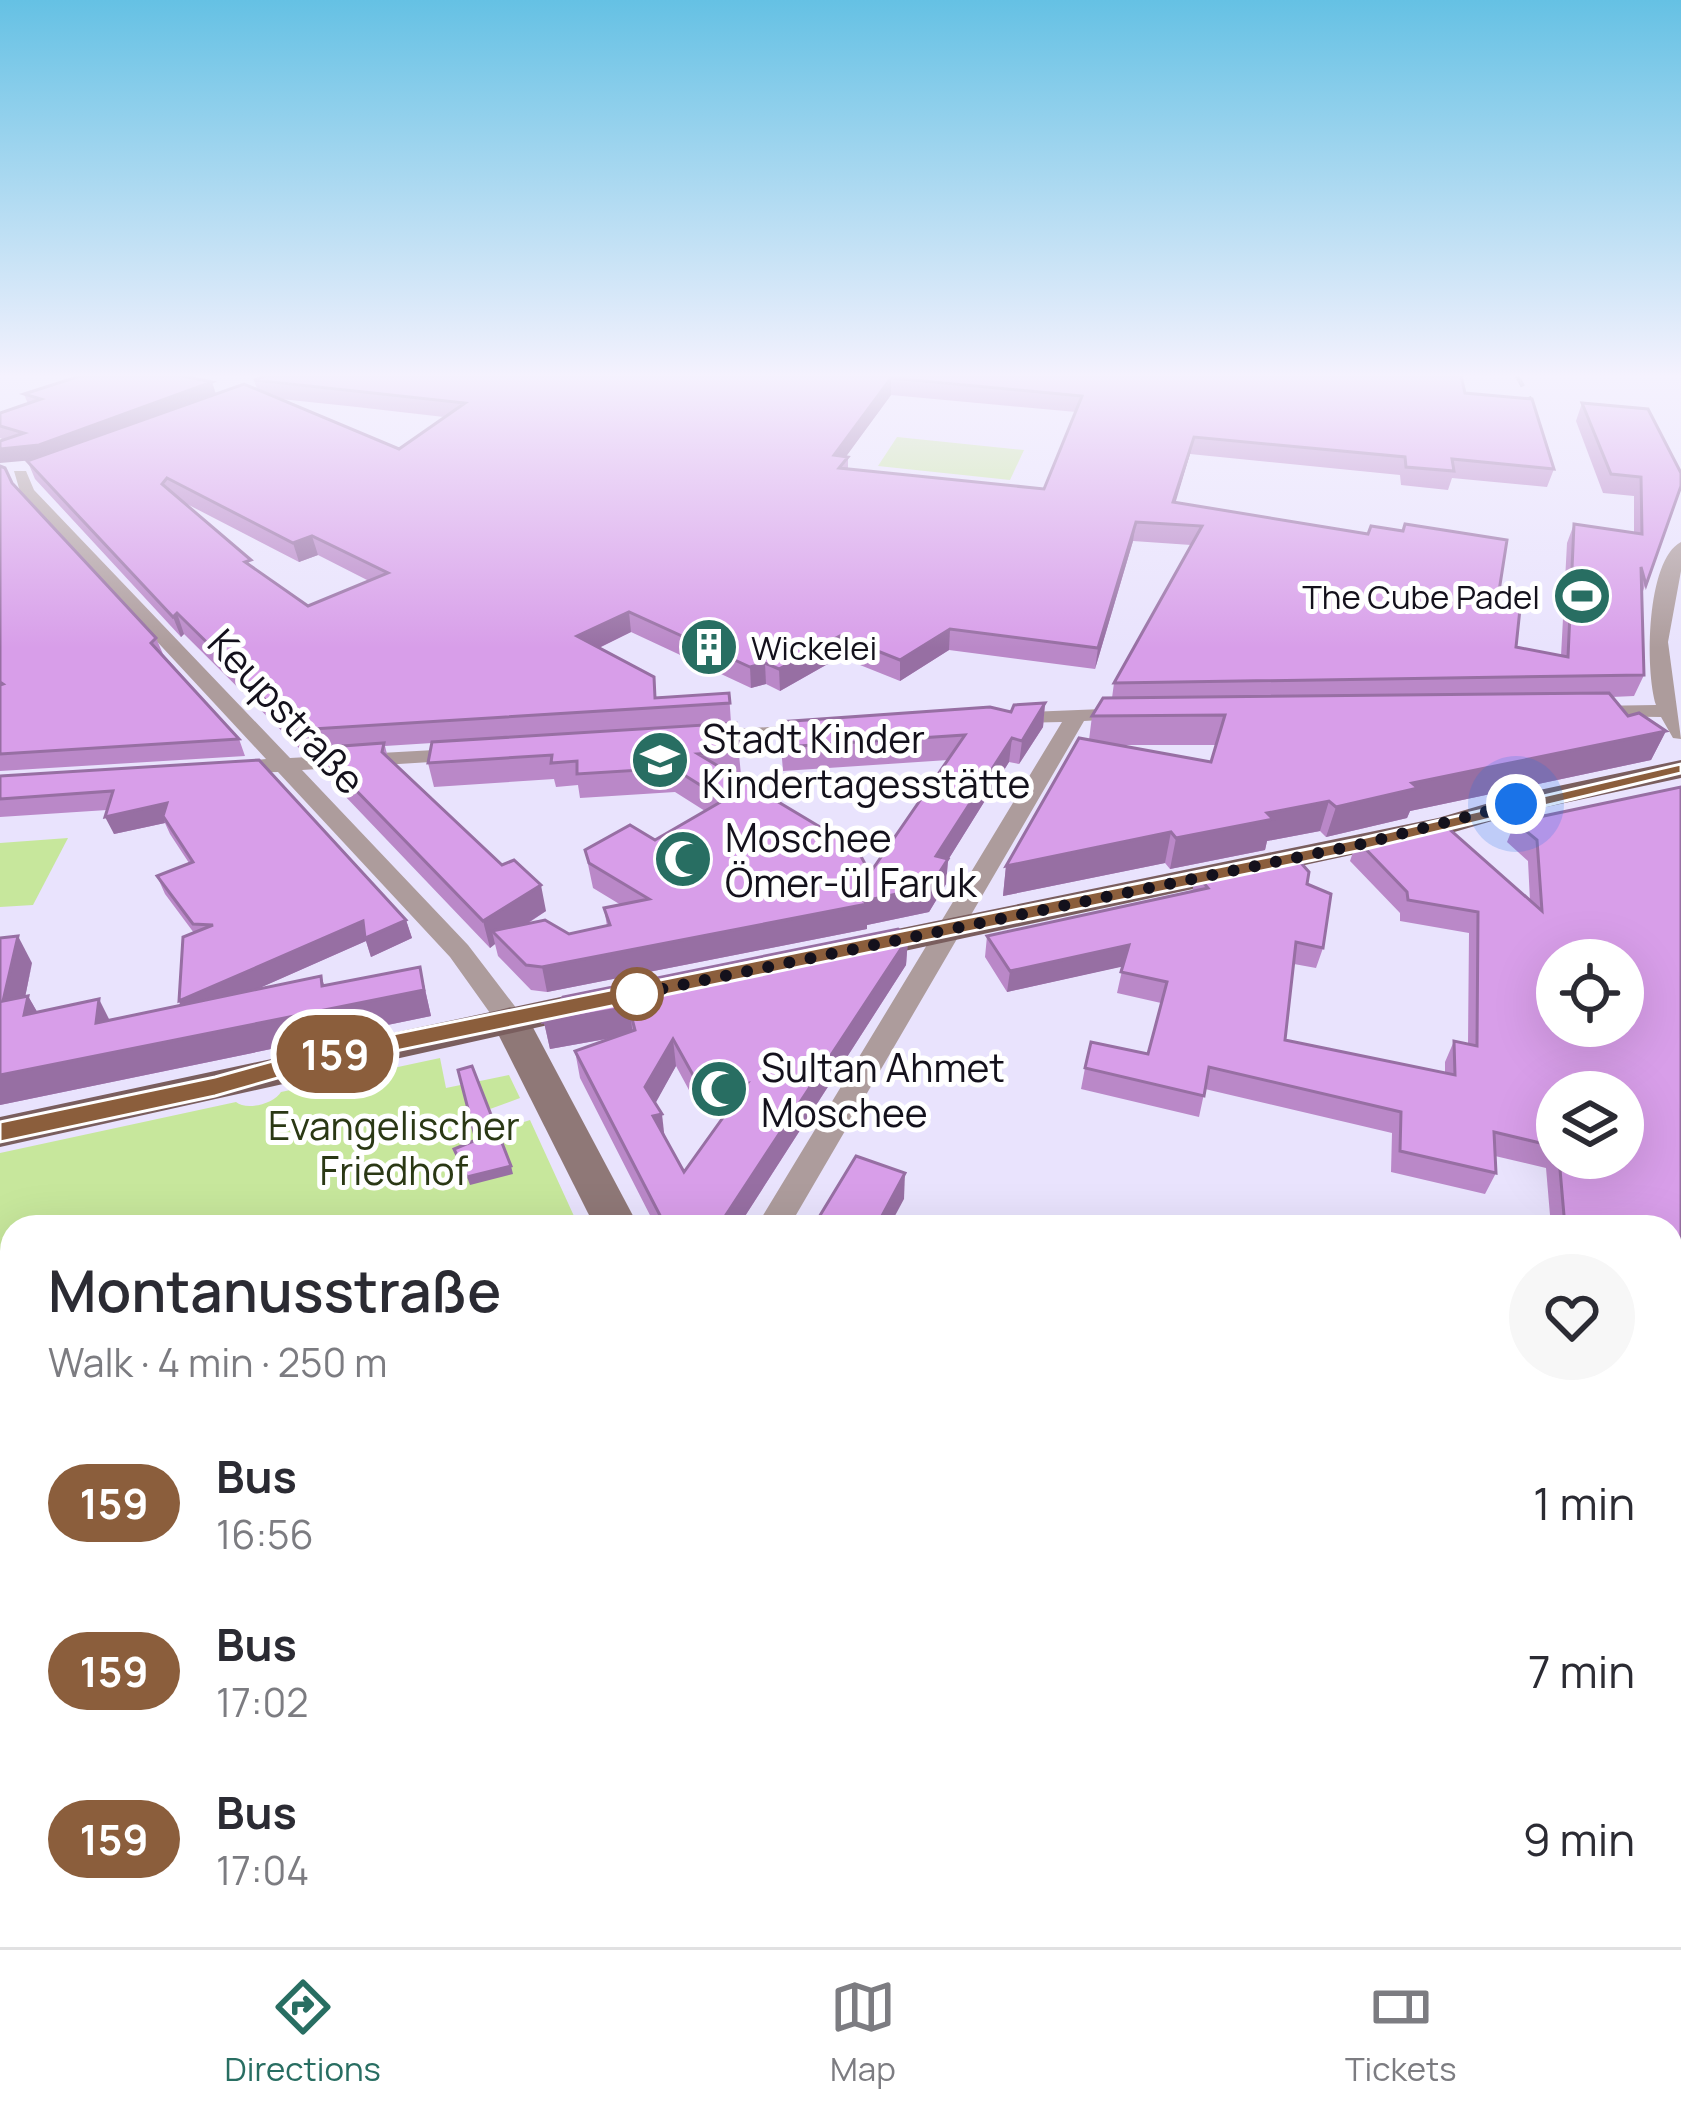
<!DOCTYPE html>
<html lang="en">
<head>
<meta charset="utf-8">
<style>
  :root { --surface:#fff; --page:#f7f7f7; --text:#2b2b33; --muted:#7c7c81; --line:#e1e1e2; --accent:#286e62 }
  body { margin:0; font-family:Manrope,sans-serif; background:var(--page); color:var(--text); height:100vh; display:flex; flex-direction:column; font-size:45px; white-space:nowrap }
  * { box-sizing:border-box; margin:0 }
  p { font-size:39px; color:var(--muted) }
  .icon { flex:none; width:66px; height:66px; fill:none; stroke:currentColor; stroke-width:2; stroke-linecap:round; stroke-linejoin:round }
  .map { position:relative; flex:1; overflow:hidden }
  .side { position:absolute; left:0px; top:1215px; width:1683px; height:732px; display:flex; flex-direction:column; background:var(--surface); border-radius:36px 36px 0 0; box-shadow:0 12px 48px #0002 }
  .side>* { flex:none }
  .badge { padding:0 24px; border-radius:39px; font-size:42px; line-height:78px }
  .buttons { position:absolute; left:1536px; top:939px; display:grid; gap:24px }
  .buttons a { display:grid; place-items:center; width:108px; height:108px; border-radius:50%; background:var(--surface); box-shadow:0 12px 48px #0002; font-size:60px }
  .you { position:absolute; width:60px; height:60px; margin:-30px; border:9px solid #fff; border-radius:50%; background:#1a73e8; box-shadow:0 0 0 18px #1a73e833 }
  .map>.badge { position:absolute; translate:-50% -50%; box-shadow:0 0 0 6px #fff }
  .round { display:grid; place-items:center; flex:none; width:126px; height:126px; border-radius:63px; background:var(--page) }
  .head { display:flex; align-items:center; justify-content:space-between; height:204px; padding:0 48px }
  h1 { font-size:57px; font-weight:600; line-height:90px }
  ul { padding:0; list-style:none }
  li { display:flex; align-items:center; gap:36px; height:168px; padding:0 48px }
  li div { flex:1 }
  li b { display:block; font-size:45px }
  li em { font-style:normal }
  li .badge { min-width:132px; font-weight:700; text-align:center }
  .tab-bar { display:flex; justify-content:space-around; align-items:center; height:168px; border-top:3px solid var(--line); background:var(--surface); font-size:33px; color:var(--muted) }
  .tab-bar a { display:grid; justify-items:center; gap:6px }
  .tab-bar .selected { color:var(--accent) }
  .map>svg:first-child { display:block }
  .green { fill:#c7e79c }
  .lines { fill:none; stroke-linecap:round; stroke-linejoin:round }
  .street { fill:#ad9c9c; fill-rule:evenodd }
  .secondary { fill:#8f7877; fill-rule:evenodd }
  .primary { fill:#7a5e5e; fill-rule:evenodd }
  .rail { stroke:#7d798b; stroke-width:4.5; stroke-dasharray:12 12; stroke-linecap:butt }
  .wall { fill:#ba88c8; fill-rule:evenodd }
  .shaded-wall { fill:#976fa3 }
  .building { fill:#d89ee9; stroke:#976fa3; stroke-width:3; fill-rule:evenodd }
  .line { fill:#8b5e3c; stroke:#fff; stroke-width:3 }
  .walk { stroke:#14111c; stroke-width:12; stroke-dasharray:0 21.6 }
  .stop-dot { fill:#fff; stroke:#8b5e3c; stroke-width:6 }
  .labels { text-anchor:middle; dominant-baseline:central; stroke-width:10; stroke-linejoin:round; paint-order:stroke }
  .far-poi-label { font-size:33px; fill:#14111c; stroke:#fff; text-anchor:end }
  .street-label { font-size:39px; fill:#14111c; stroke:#fff }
  .poi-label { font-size:39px; fill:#14111c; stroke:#fff; text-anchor:start }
  .park-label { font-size:39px; fill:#2a3814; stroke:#fff }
</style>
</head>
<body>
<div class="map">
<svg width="1681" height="1947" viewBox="0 0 1681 1947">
  <rect width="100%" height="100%" fill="#e9e3fd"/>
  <g class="green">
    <path d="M897 437 1024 450 1010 480 878 466Z"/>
    <path d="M68 838 33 905 0 907V843Z"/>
    <path d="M440 1058 446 1088 509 1075 520 1098 468 1117 476 1138 530 1120 579 1227H12V1462L0 1464V1153L236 1102C246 1111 274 1104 281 1092Z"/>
  </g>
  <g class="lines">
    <g class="street">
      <path d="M14 471H26L34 490 290 758 471 748 474 753 463 760 302 770 468 945 520 1013 524 1020 520 1027H500L450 957 278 772 224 773V763L266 759 21 495Z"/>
      <path d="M1681 542V571L1668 642 1681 739 1673 738 1661 717 1585 716 1581 712 1592 706 1656 705C1645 670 1646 560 1681 542Z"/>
      <path d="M1128 708 1139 714 1135 718 1084 721 789 1227H756L1062 722 1010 723 999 717 1003 713Z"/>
      <path d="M816 724 824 725V735L705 743 694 737 705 731Z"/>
      <path d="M12 1470V1508L0 1510V1472Z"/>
      <path d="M12 1645V1691L0 1695V1650Z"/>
    </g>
    <g class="secondary">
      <path d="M510 1007 523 1011 529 1020 639 1227H595L491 1020 497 1011Z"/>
      <path d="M710 1935H776L778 1947H712Z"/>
    </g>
    <g class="primary">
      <path d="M1681 760V778L1523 812 1444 835 858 961 840 949 858 937 1438 818 1516 795Z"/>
      <path d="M598 989 611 993 616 1002 611 1011 0 1147V1117Z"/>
    </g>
    <path class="rail" d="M1517 376 1531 401"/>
  </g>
  <g class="wall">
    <path d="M1461 376 1465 393 1554 469 1547 487 1452 478 1448 490 1401 485 1400 475 1190 454 1175 502 1497 604 1516 647 1561 656 1567 543 1574 524 1634 533V496L1603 493 1576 421 1582 403 1681 486 1642 594 1644 675 1634 696 1612 697 1628 716 1666 731 1651 760 1410 811 1407 818 1326 837 1320 831 1267 841 1265 850 1170 869 1165 863 1003 896 1006 866 1089 740 1092 716 1112 698 1114 683 1191 545 1133 541 1095 669 949 650 900 681 840 657 780 691 766 684 751 688 631 632 599 648 654 677 656 697 729 693 731 723H736L741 775H734L870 873 948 760 783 771 779 722 1011 712 1045 703 1043 727 1019 764 1009 762 948 860 946 884 929 912 867 925V929L547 992 531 990 498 956 495 944 490 948 323 773 316 751 303 752 184 634 181 637 35 479 27 460 4 440 0 438V413L28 404 24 394 212 382 216 394 257 389 254 380ZM891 395 1076 412 1044 489 848 469V457L846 456ZM281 399 357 407 444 417 399 449ZM183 502 299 562 318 555 369 581 308 606 254 568ZM432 743 428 763 434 787 554 779 556 787 578 785 580 798 675 792 705 811 655 840 585 850 593 888 621 905 604 908 607 926 569 934 527 924 546 911 388 758 385 746ZM1119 745H1216L1211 762Z"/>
    <path d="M0 466 12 483 156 638 163 654 239 739 245 756 0 771Z"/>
    <path d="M259 760 406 920 412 938 371 957 366 941 257 989 324 986 420 967 431 1016 0 1105 32 963 25 997 28 996 37 1012 110 1020 180 1005 179 1001 194 933 165 894 157 876 189 863 170 834 165 823 114 834 107 810 0 817V776Z"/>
    <path d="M1681 787V1406L1671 1403V1227H1551L1546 1168 1495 1156 1496 1173 1485 1194 1391 1172 1392 1133 1205 1089 1199 1117 1081 1089 1085 1068 1148 1054 1161 1003 1117 993 1123 966 1007 992 985 957 987 936 1192 892 1196 874 1307 884 1323 948 1316 968 1294 964 1285 1040 1445 1073V1062L1454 1041 1468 1044 1469 933 1400 921V913L1350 861 1357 840 1530 901 1528 861 1507 842 1515 822ZM1557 1092 1623 1158H1557Z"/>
    <path d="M908 938 906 965 738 1227H656L580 1078 575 1051 612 1038 550 1049 544 1022ZM676 1066 696 1103 725 1115 684 1172 665 1137 655 1103Z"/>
    <path d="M1344 1935H1449L1450 1947H1345Z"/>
  </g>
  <g class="shaded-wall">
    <path d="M891 378V395L834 473V455Z"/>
    <path d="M212 382 216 395 45 459 0 463V449Z"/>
    <path d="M1194 437 1190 454 1170 521 1173 502Z"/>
    <path d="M1136 522 1133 541 1095 669 1098 648Z"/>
    <path d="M312 536 318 555 299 562 293 543Z"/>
    <path d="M629 612 631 632 580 657 577 636Z"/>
    <path d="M177 613 184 634 181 637 173 617Z"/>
    <path d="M950 629 949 650 900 681V660Z"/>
    <path d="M840 636V657L780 691 779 669Z"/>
    <path d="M765 663 766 684 751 688 750 667Z"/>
    <path d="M1045 703 1043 727 1019 764 1022 741Z"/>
    <path d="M1666 731 1651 760 1410 811 1407 818 1326 837 1336 807 1412 783Z"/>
    <path d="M1012 738 1009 762 948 860 946 884 929 912 867 925V929L547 992 542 967 864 901 936 856Z"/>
    <path d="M1329 801 1320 831 1267 841 1265 850 1170 869 1176 838 1267 813Z"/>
    <path d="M167 803 163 816 165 823 114 834 105 817Z"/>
    <path d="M1171 832 1165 863 1003 896 1006 866Z"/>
    <path d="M541 885 546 911 501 940 492 931 495 944 490 948 483 921Z"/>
    <path d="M406 920 412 938 371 957 366 941 187 1020 179 1001 363 921Z"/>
    <path d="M18 936 32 963 19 1027 3 1001Z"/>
    <path d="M908 938 906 965 738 1227H718Z"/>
    <path d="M1129 945 1125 966 1007 992 1010 971Z"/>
    <path d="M420 967 431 1016 0 1105V1075L322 986 321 976 330 1002Z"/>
    <path d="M28 996 43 1022 24 1015Z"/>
    <path d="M99 999 112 1025 96 1023Z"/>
    <path d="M629 1007 633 1034 550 1049 544 1022Z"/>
    <path d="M673 1039 676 1066 649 1115 645 1087Z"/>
    <path d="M747 1084 731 1118 729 1090Z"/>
    <path d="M662 1114 665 1141 653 1116Z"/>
    <path d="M511 1166 513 1174 470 1185 467 1177Z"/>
    <path d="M905 1173 904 1199 889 1227H876Z"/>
    <path d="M146 1935H172L168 1947H142Z"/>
  </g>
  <g class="building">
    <path d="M80 376H183L212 382 39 445 0 449V441L24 433 0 426V413L41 399 24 394Z"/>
    <path d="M265 376H1461L1465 393 1532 399 1554 469 1452 459 1454 471 1406 467 1405 457 1194 437 1173 502 1368 534 1371 526 1403 531 1405 524 1507 540 1497 604 1520 609 1516 647 1568 657 1574 524 1642 534 1641 477 1611 474 1582 403 1648 409 1681 473V486L1646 585 1641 567 1644 675 1114 683 1202 526 1136 522 1098 648 950 629 900 660 840 636 779 669 765 663 750 667 629 612 577 636 654 677 655 698 729 693 730 703 296 730 177 613 173 617 27 461 244 384 399 449 465 403 254 380ZM891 378 1082 396 1044 489 839 468 848 457 834 455ZM167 478 293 543 312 536 388 573 308 606 245 562 251 560 162 484Z"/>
    <path d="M0 466 5 468 12 483 156 638 151 643 239 739 0 754V685L3 684 0 682Z"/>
    <path d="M1609 693 1628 716 1639 713 1666 731 1412 783 1418 788 1336 807 1329 801 1267 813 1273 819 1176 838 1171 832 1006 866 1079 738 1211 762 1225 715 1092 716 1103 698Z"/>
    <path d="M1045 703 1022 741 1012 738 936 856 948 859 930 887 864 901 867 904 542 967 526 965 492 931 545 920 569 934 610 925 604 908 649 899 589 863 585 850 630 825 655 840 724 800 673 768 577 774V761L551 763 552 755 428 763 432 742 736 723 739 751 698 754 857 849 870 873 965 735 783 747 779 722 990 707 1011 712 1014 705Z"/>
    <path d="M384 743 382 752 502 865 514 860 541 885 483 921 315 748Z"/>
    <path d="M259 760 406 920 365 938 363 921 179 1001 183 937 213 925 193 924 157 876 193 862 163 816 167 803 105 817 113 791 0 799V776Z"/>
    <path d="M1681 787V1382L1671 1380V1227H1565L1559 1158H1623V1092H1557V1147L1494 1132 1496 1173 1400 1151 1401 1112 1209 1067 1204 1096 1085 1068 1091 1042 1148 1054 1167 982 1121 972 1129 945 1010 971 987 936 1208 888 1196 874 1293 854 1309 872 1307 884 1331 894 1323 948 1296 942 1285 1040 1455 1075 1454 1041 1477 1046 1478 912 1408 900 1407 892 1357 840 1440 821 1542 911 1537 840 1515 822ZM1557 960H1623V1026H1557Z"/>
    <path d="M898 929 908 938 718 1227H666L575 1051 635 1030 629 1007 544 1022 563 997ZM673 1039 693 1075 729 1090 747 1084 684 1172 653 1116 662 1114 645 1087Z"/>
    <path d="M18 936 3 1001 28 996 24 1015 99 999 96 1023 321 976 322 986 420 967 424 990 0 1075V938Z"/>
    <path d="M472 1066 511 1166 467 1177 454 1149 476 1140 458 1070Z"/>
    <path d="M856 1156 905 1173 876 1227H813Z"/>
    <path d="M1671 1551 1679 1555 1671 1611Z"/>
    <path d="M0 1831H12V1935H146L142 1947H0Z"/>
    <path d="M578 1935H684L685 1947H578Z"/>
    <path d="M795 1935H826L827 1947H797Z"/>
    <path d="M873 1935H1028L1030 1947H875Z"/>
    <path d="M1361 1935H1449L1450 1947H1362Z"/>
  </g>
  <linearGradient id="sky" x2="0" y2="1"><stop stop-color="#65c1e4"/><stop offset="0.58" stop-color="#f5f2fe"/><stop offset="1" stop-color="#f5f2fe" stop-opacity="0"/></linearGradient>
  <rect width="1681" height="648" fill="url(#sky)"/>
  <path class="line" d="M1681 764V773L1362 850 309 1069 215 1096 0 1142V1122L215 1077 309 1051 1362 838Z"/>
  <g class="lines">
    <path class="walk" d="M637 994 618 998 1362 844 1516 804"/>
  </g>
  <defs>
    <symbol id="stadium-disc" viewBox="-11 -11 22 22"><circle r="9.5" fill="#286e62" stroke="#fff"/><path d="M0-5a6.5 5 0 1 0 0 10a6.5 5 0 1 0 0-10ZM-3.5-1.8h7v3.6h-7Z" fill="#fff"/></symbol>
    <symbol id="building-disc" viewBox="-11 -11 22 22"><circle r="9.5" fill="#286e62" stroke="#fff"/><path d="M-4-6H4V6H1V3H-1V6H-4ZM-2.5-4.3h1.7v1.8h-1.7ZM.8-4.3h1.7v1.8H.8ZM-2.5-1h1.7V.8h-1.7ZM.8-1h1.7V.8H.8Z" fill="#fff"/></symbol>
    <symbol id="school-disc" viewBox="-11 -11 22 22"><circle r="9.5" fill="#286e62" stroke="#fff"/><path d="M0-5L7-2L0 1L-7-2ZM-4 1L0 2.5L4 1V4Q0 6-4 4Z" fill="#fff"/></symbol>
    <symbol id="mosque-disc" viewBox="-11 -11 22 22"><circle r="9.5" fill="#286e62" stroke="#fff"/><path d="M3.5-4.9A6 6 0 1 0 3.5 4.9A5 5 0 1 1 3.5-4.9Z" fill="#fff"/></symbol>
  </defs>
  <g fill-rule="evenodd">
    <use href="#stadium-disc" x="1549" y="563" width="66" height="66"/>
    <use href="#building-disc" x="676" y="614" width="66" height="66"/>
    <use href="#school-disc" x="627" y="727" width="66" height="66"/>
    <use href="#mosque-disc" x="650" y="826" width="66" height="66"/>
    <use href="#mosque-disc" x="686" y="1056" width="66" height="66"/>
  </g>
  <circle class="stop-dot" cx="637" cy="994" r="24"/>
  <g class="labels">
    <g class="far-poi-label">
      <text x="1540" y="596">The Cube Padel</text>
      <text x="751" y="647" text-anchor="start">Wickelei</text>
    </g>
    <g class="street-label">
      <text transform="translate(287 711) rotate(47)">Keupstraße</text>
    </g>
    <g class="poi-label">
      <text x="702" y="738">Stadt Kinder<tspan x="702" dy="45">Kindertagesstätte</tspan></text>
      <text x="725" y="837">Moschee<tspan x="725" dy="45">Ömer-ül Faruk</tspan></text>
      <text x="761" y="1067">Sultan Ahmet<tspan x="761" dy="45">Moschee</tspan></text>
    </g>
    <g class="park-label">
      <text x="394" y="1125">Evangelischer<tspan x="394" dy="45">Friedhof</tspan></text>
    </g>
  </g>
</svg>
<div class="buttons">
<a><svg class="icon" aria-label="locate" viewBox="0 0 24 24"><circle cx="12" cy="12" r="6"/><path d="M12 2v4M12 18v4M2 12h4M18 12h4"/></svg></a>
<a><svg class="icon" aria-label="layers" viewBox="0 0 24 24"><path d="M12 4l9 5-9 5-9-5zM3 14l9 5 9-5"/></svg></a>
</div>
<div class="you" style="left:1516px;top:804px"></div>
<b class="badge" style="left:335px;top:1054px;background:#8b5e3c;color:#fff">159</b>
<section class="side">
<div class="head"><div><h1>Montanusstraße</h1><p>Walk · 4 min · 250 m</p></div><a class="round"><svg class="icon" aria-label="heart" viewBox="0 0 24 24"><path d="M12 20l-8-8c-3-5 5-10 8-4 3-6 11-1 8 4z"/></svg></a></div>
<ul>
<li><span class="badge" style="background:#8b5e3c;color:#fff">159</span><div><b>Bus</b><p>16:56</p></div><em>1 min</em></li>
<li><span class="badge" style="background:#8b5e3c;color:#fff">159</span><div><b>Bus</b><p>17:02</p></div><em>7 min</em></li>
<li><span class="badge" style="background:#8b5e3c;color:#fff">159</span><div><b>Bus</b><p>17:04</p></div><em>9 min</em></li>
</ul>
</section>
</div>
<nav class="tab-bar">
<a class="selected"><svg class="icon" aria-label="directions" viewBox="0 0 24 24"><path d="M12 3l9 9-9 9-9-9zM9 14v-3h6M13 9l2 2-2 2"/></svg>Directions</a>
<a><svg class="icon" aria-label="map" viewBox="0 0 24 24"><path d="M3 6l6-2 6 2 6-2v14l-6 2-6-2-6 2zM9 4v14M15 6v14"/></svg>Map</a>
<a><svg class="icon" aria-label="tickets" viewBox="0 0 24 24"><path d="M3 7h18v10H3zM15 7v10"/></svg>Tickets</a>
</nav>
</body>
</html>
